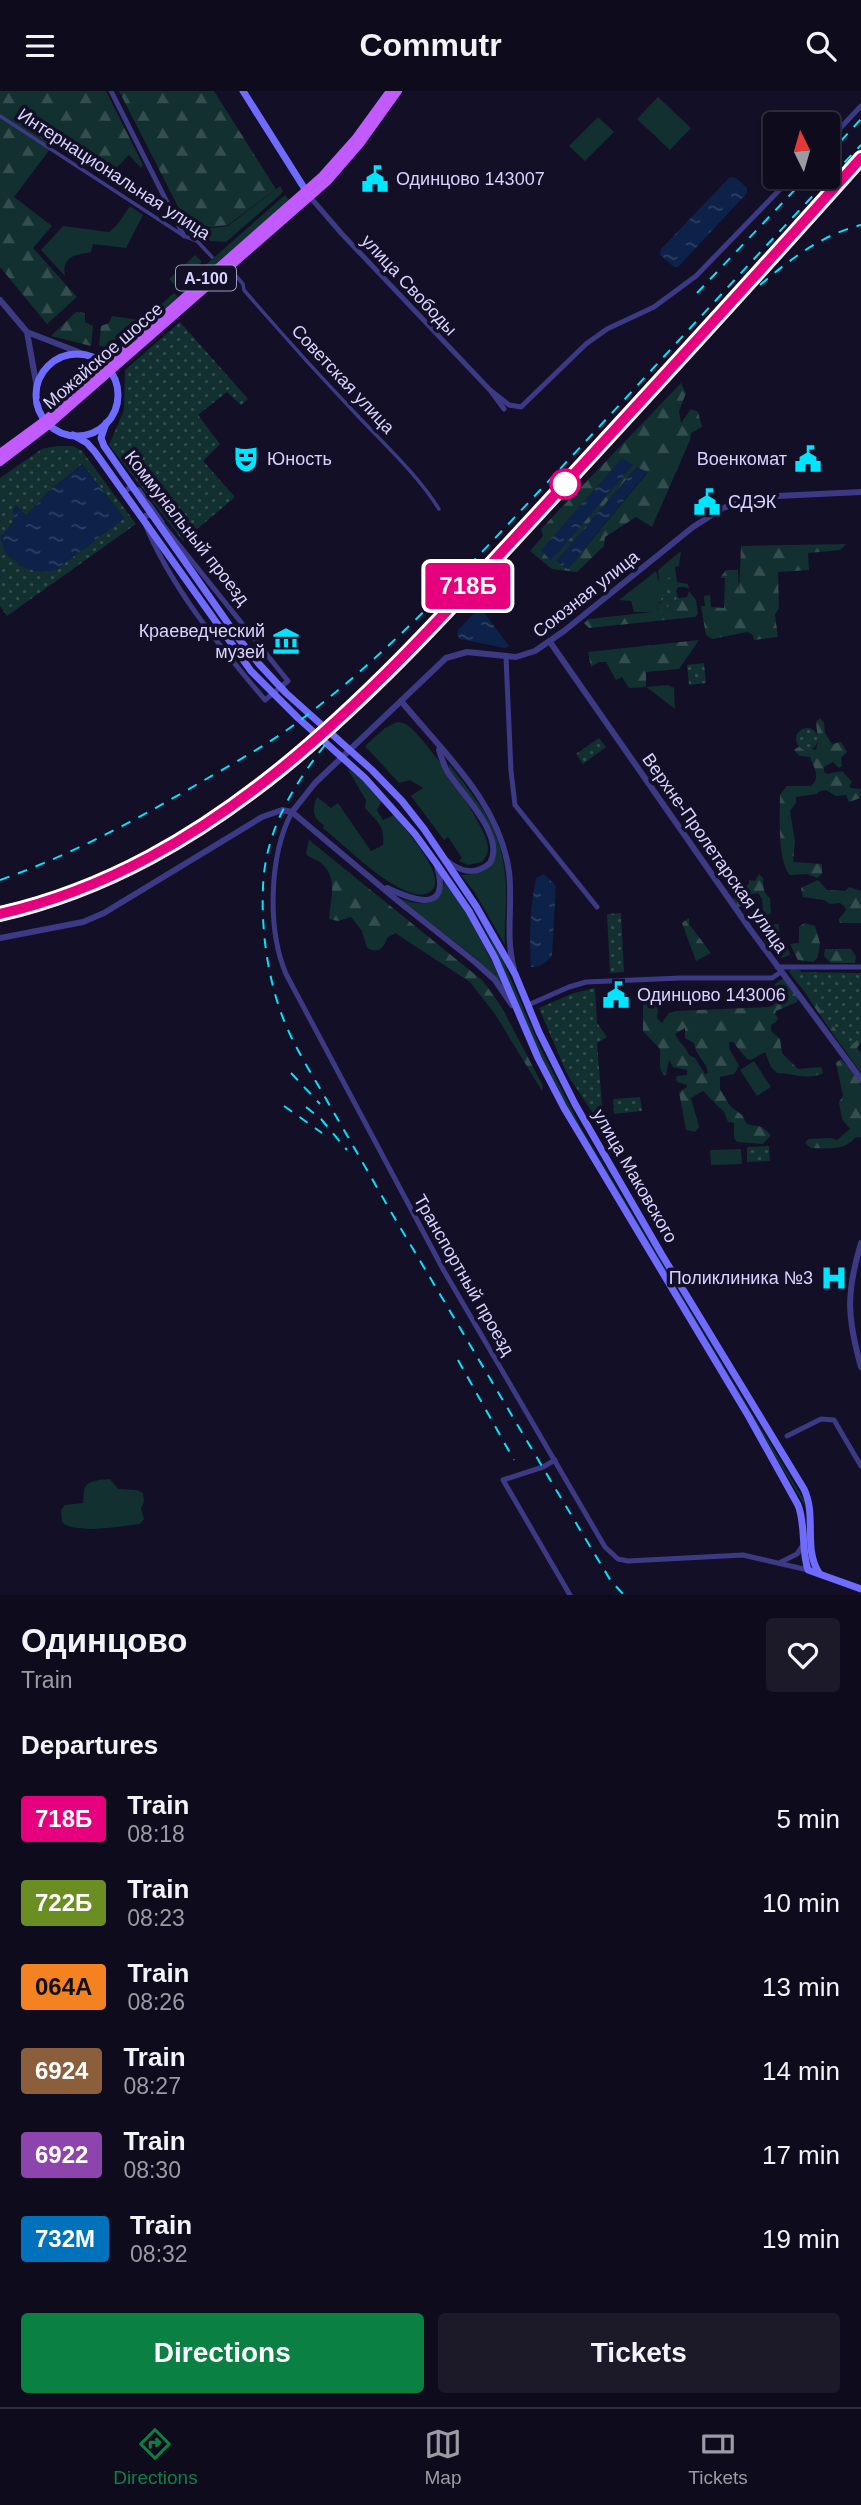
<!DOCTYPE html>
<html lang="en">
<head>
<meta charset="utf-8">
<style>
  :root { --surface:#0e0b1c; --page:#1c1929; --text:#f1f3f6; --muted:#9b9ba3; --line:#2e2b3b; --accent:#0b8043 }
  body { margin:0; font-family:Helvetica,sans-serif; background:var(--page); color:var(--text); height:100vh; display:flex; flex-direction:column; font-size:26px; white-space:nowrap }
  * { box-sizing:border-box; margin:0 }
  p { font-size:23px; color:var(--muted) }
  .icon { flex:none; width:38px; height:38px; fill:none; stroke:currentColor; stroke-width:2; stroke-linecap:round; stroke-linejoin:round }
  .map { position:relative; height:1504px; overflow:hidden }
  .sheet { display:flex; flex-direction:column; background:var(--surface); flex:1 }
  .sheet>* { flex:none }
  .badge { padding:0 14px; border-radius:5px; font-size:24px; line-height:46px }
  .needle { width:46px; rotate:355deg }
  .controls { position:absolute; left:763px; top:21px; display:grid; gap:14px }
  .controls a { display:grid; place-items:center; width:77px; height:77px; border-radius:7px; background:var(--surface); box-shadow:0 2px 5px #0004,0 0 0 2px var(--line); font-size:35px }
  .map>.badge { position:absolute; translate:-50% -50%; box-shadow:0 0 0 4px #fff }
  h2 { padding:0 21px; font-size:26px; line-height:63px }
  .round { display:grid; place-items:center; flex:none; width:74px; height:74px; border-radius:7px; background:var(--page) }
  .summary { display:flex; align-items:center; justify-content:space-between; height:119px; padding:0 21px }
  h1 { font-size:33px; font-weight:800; line-height:52px }
  .primary-button { display:flex; gap:14px; margin-top:auto; padding:14px 21px }
  .primary-button a { flex:1; height:80px; border-radius:7px; background:var(--accent); color:#fff; font-size:28px; font-weight:800; line-height:80px; text-align:center }
  .primary-button a+a { background:var(--page); color:var(--text) }
  ul { padding:0; list-style:none }
  li { display:flex; align-items:center; gap:21px; height:84px; padding:0 21px }
  li div { flex:1 }
  li b { display:block; font-size:26px }
  li em { font-style:normal }
  li .badge { min-width:77px; font-weight:700; text-align:center }
  header { display:flex; justify-content:space-between; align-items:center; height:91px; padding:0 21px; background:var(--surface); font-size:32px; font-weight:800 }
  .menu { display:flex; justify-content:space-around; align-items:center; height:98px; border-top:2px solid var(--line); background:var(--surface); font-size:19px; color:var(--muted) }
  .menu a { display:grid; justify-items:center; gap:4px }
  .menu .current { color:var(--accent) }
  .map>svg:first-child { display:block }
  .grass { fill:#12302f }
  .forest { fill:url(#forest-firs); fill-rule:evenodd }
  .park { fill:url(#park-dots); fill-rule:evenodd }
  .water { fill:url(#water-ripples) }
  .lines { fill:none; stroke-linecap:round; stroke-linejoin:round }
  .pedestrian { stroke:#3d3a85; stroke-width:3.5 }
  .minor { stroke:#3d3a85; stroke-width:5 }
  .tertiary { stroke:#3d3a85; stroke-width:6 }
  .secondary { stroke:#6f6bff; stroke-width:7 }
  .primary { stroke:#c25bff; stroke-width:8 }
  .rail { stroke:#00e5ff; stroke-width:2; stroke-dasharray:10 9; stroke-linecap:butt }
  .line-casing { stroke:#fff; stroke-width:16 }
  .line { stroke:#e6007e; stroke-width:10 }
  .stop-dot { fill:#fff; stroke:#e6007e; stroke-width:3.5 }
  .labels { text-anchor:middle; dominant-baseline:central; stroke-width:7; stroke-linejoin:round; paint-order:stroke }
  .shield { fill:#130f26; stroke:#9e99be; stroke-width:2 }
  .shield-label { font-size:16px; font-weight:bold; fill:#d9d4ff }
  .street-label { font-size:18px; fill:#d9d4ff; stroke:#130f26 }
  .poi-label { font-size:18px; fill:#d9d4ff; stroke:#130f26; text-anchor:start }
</style>
</head>
<body>
<header><svg class="icon" aria-label="menu" viewBox="0 0 24 24"><path d="M4 6h16M4 12h16M4 18h16"/></svg>Commutr<svg class="icon" aria-label="search" viewBox="0 0 24 24"><circle cx="10" cy="10" r="6"/><path d="M15 15l6 6"/></svg></header>
<div class="map">
<svg width="861" height="1504" viewBox="0 0 861 1504">
  <defs>
    <pattern id="forest-firs" width="22" height="20" patternUnits="userSpaceOnUse" patternTransform="scale(1.75)"><rect width="22" height="20" fill="#12302f"/><path d="M5 1l3.5 6h-7zM16 11l3.5 6h-7z" fill="#344d4e"/></pattern>
    <pattern id="park-dots" width="8" height="8" patternUnits="userSpaceOnUse" patternTransform="scale(1.75)"><rect width="8" height="8" fill="#12302f"/><path d="M2 2h.1M6 6h.1" fill="none" stroke="#344d4e" stroke-width="1.8" stroke-linecap="round"/></pattern>
    <pattern id="water-ripples" width="26" height="14" patternUnits="userSpaceOnUse" patternTransform="scale(1.75)"><rect width="26" height="14" fill="#0c2248"/><path d="M2 4q2-2 4 0t4 0M15 11q2-2 4 0t4 0" fill="none" stroke="#2f4163"/></pattern>
  </defs>
  <rect width="100%" height="100%" fill="#130f26"/>
  <g class="grass">
    <path d="M658 6 691 37 670 59 637 28Z"/>
    <path d="M598 26 614 41 585 70 569 55Z"/>
    <path d="M280 95 283 100 280 104 226 151 197 149 193 139 228 135Z"/>
    <path d="M285 104 289 109 183 202 178 198Z"/>
    <path d="M130 115 143 124 126 157 93 153 91 161C77 164 61 164 65 185L41 159 63 135 109 141 117 134Z"/>
    <path d="M195 164 202 171 176 195 169 188Z"/>
    <path d="M174 202 178 206 121 257 116 253Z"/>
    <path d="M681 460 679 475 675 476 677 491 688 493 689 498 685 496H678L677 499 674 500 672 486 666 506 662 511 657 512 658 521H634L631 510 619 509 656 480 659 492 658 479Z"/>
    <path d="M668 594 674 597 675 618 646 596Z"/>
    <path d="M397 631C399 631 405 632 407 634 425 645 487 735 488 756 488 762 486 766 482 771L468 774 459 770 462 767 448 746 444 749 411 705 423 697 410 689 399 692 365 655 385 637Z"/>
    <path d="M449 673C481 715 503 738 506 794 507 814 504 834 505 854L475 802 461 784C536 782 469 704 449 678Z"/>
    <path d="M347 677 365 690 382 710 377 719 383 729 394 724C404 737 451 788 430 801 423 806 412 803 404 799 376 786 347 757 323 737L324 734C312 727 312 718 317 706L331 717 338 712 371 760 383 754C385 734 377 731 365 717L366 709Z"/>
    <path d="M448 780H451L494 849 540 956 580 1035 805 1411 804 1413 578 1037 537 957 491 851 476 822Z"/>
    <path d="M444 790 467 822 508 902 477 868 397 806C418 816 439 816 444 790Z"/>
    <path d="M754 970 771 996 757 1005 740 979Z"/>
    <path d="M741 1058 742 1073 711 1074 710 1059Z"/>
    <path d="M110 1388 118 1398 137 1399 143 1402 144 1411 141 1417 144 1428 140 1433C121 1435 75 1444 62 1431L61 1419 65 1414 83 1412C84 1408 83 1404 84 1400 86 1388 102 1389 110 1388Z"/>
  </g>
  <g class="forest">
    <path d="M0 0H106L143 74 141 77 129 64 106 87 53 54 14 106 52 135 33 157 77 206 47 233 0 176Z"/>
    <path d="M119 0H214L276 98 228 134 190 139Z"/>
    <path d="M76 221 85 222V231L93 235 91 255 51 245Z"/>
    <path d="M112 225 139 229 107 256 99 255 101 235 109 232Z"/>
    <path d="M681 292 686 302 679 320 681 332 691 318 698 321 702 336 691 342 690 349 652 436 636 426 605 446 604 455 577 481 552 478 530 460 543 445 541 438ZM637 376 647 382 568 478 556 471Z"/>
    <path d="M846 453 840 459 808 462 809 479 778 481 779 517 775 524 778 546 754 549 753 544 747 541 712 548 706 544 701 515H705L704 505 710 504 711 516 724 517 725 487H720L726 479H738L739 502 741 455Z"/>
    <path d="M676 499 678 507 687 506 689 500 696 509 698 523 695 526 589 537 584 532 589 528 670 519 668 512 677 510 674 500Z"/>
    <path d="M699 549 679 578 646 581V596L629 597 622 586 616 589 606 571H599L591 576 588 561Z"/>
    <path d="M820 627 824 632 825 642 832 653 841 651 847 661 841 667 842 675 839 677 833 671 824 676V681L827 683 842 680 852 691 849 695 851 697 861 698 860 707 849 711 846 704 836 705 826 699 820 700 816 703 796 706V712L790 720 795 751 793 771 822 773V783L817 787 807 783 790 784C777 769 780 724 780 704L787 695H811C821 687 814 676 810 666L800 665 794 659 800 655 816 659 818 650 816 631Z"/>
    <path d="M309 749 483 890 501 915 543 995 542 1000 495 923 470 891 395 842 387 847C383 859 378 862 367 857L362 840 351 826 338 830 329 828C330 810 339 787 321 772 317 768 311 768 306 763Z"/>
    <path d="M759 783 763 787C763 795 763 802 770 807L771 822 768 824 763 820 762 808 758 802 752 803 749 813 738 816 733 808 743 796 749 793V789L755 790Z"/>
    <path d="M818 789 827 799 845 800 849 796 861 800V832H840L839 828 846 819 845 816 840 812 830 813 824 809 803 806 801 797Z"/>
    <path d="M689 827V833L711 862 696 870 682 832Z"/>
    <path d="M804 832 815 835 820 852 818 866 813 871 798 869 790 853 799 852V836Z"/>
    <path d="M779 833C777 846 788 852 790 864L782 867 767 854 758 839 762 834Z"/>
    <path d="M825 858H851L856 865 855 872H831L824 865Z"/>
    <path d="M792 878 800 879 803 885 810 881H816L861 934V951L857 957 861 962V982C842 955 823 930 806 903 801 895 794 889 789 880Z"/>
    <path d="M783 888 786 889 798 907 797 911 776 920 775 923 778 927 776 931 771 934V940L780 948 782 962 798 978 821 976 823 982C807 990 793 982 777 982L771 976 765 961 751 969 747 968 733 951H729L730 959 739 975 734 983 720 986V998L730 1015 742 1024 747 1033 762 1036 771 1044 763 1053 737 1051 734 1047V1032L728 1031 724 1021 703 1000 691 1007 699 1036 695 1041 686 1039 679 1001 687 996V994L677 991 676 987 677 985 687 984V979L673 976 669 969 666 985C657 980 661 968 660 958L643 940V911L652 903 659 906 657 927 662 932 669 922 676 920 769 916 774 914C771 902 770 893 783 888ZM685 937V947L694 952C695 965 707 970 708 982L705 983 695 967 689 964C685 954 678 951 675 943Z"/>
    <path d="M841 968 859 987 861 996V1046L855 1047C844 1060 827 1057 811 1057L805 1052 808 1048 831 1047 837 1049 850 1038 842 1028 839 1011 843 1005 836 972Z"/>
  </g>
  <g class="park">
    <path d="M180 231 248 308 241 314 227 301 198 324 220 353 203 370 235 406 183 450 109 354 124 319 125 279Z"/>
    <path d="M56 355H73L82 360 136 433 7 525 0 515V387L42 358ZM82 373 124 427 56 479 1 445C9 437 17 431 13 418L16 415 26 425 49 400Z"/>
    <path d="M672 486 677 511 668 513 670 519 658 521 657 512H662L661 507 666 506 663 488Z"/>
    <path d="M704 572 706 592 689 594 687 574Z"/>
    <circle cx="807" cy="648" r="11"/>
    <path d="M599 647 606 656 583 673 576 663Z"/>
    <path d="M621 822 624 881 610 882 607 823Z"/>
    <path d="M792 881 861 882V946L849 956Z"/>
    <path d="M595 897 597 932 607 946 597 952 604 1039 567 983 539 917 574 902Z"/>
    <path d="M640 1006 642 1020 614 1023 613 1008Z"/>
    <path d="M769 1055 770 1070 747 1071V1056Z"/>
  </g>
  <g class="water">
    <path d="M730 86 736 87 747 97V102L678 176H674L660 164 661 158Z"/>
    <path d="M622 367 633 374 551 470 541 459Z"/>
    <path d="M82 373 124 427 56 479 44 481 34 480 19 474 5 462 0 445C9 437 17 431 13 418L15 414 26 425 49 400Z"/>
    <path d="M637 376 647 381 568 478 555 471Z"/>
    <path d="M480 516 509 555 505 557 460 548 457 544 458 539Z"/>
    <path d="M544 783 556 795 552 864C547 871 540 877 531 876 529 846 530 816 536 787Z"/>
  </g>
  <g class="lines">
    <g class="pedestrian">
      <path d="M0 25 184 145 197 150 212 166"/>
      <path d="M230 178 243 193 244 199C280 241 317 282 355 322 384 353 417 383 439 418"/>
    </g>
    <g class="minor">
      <path d="M111 0 184 145"/>
      <path d="M828 50 861 15"/>
      <path d="M310 106 342 143 490 299 504 318"/>
      <path d="M490 299 509 314 521 316 586 253 607 238 654 216 696 185 792 86"/>
      <path d="M124 402 129 397 139 399 162 431"/>
      <path d="M153 425 146 424 144 430C169 494 220 556 265 609L288 590 159 429"/>
      <path d="M506 566 511 680 515 714 597 816"/>
      <path d="M292 721C269 764 267 838 286 883L444 1180 605 1456 618 1468 628 1470 743 1464 808 1479"/>
      <path d="M777 876H861"/>
      <path d="M528 914 569 896 586 891 681 887H772L781 881"/>
      <path d="M787 1345 821 1328 834 1329 861 1375"/>
      <path d="M555 1369 543 1376 503 1389 570 1504"/>
      <path d="M781 1471 797 1463 803 1454"/>
    </g>
    <g class="tertiary">
      <path d="M0 209 27 241 86 264"/>
      <path d="M27 241 37 297"/>
      <path d="M550 551 750 838 861 988"/>
      <path d="M401 610C443 661 500 712 509 781 513 813 505 846 514 878"/>
      <path d="M439 659C441 666 444 674 447 680 461 702 506 745 490 772 475 785 461 781 447 770"/>
      <path d="M292 721 315 692 446 567 467 561 516 566 535 560 564 540 693 436 723 417 755 406 861 401"/>
      <path d="M387 797C413 809 451 824 437 775"/>
      <path d="M0 847 83 831 104 822 262 726 282 719 292 721 398 810 475 871 495 889 512 914"/>
      <path d="M861 1152C846 1202 847 1226 861 1276"/>
    </g>
    <g class="secondary">
      <path d="M243 0 308 103"/>
      <circle cx="77" cy="304" r="41"/>
      <path d="M106 332 101 347 104 355 239 548 259 573 286 602 372 679 402 710 424 738 476 815 515 883 539 941 575 1013 662 1164 804 1398C817 1425 803 1457 819 1482"/>
      <path d="M73 344 87 352 95 361 251 580 298 627 365 687 415 743 436 772 469 820 495 867 538 967 564 1017 749 1326 798 1414C806 1434 801 1458 808 1479L861 1498"/>
    </g>
    <g class="primary">
      <path d="M0 362 45 329 322 85 355 48 390 0"/>
      <path d="M0 371 50 333 328 90 360 53 398 0"/>
    </g>
    <g class="rail">
      <path d="M828 64 861 28"/>
      <path d="M760 194C791 168 821 144 861 134"/>
      <path d="M697 202 807 86"/>
      <path d="M325 654C292 696 265 741 263 796 261 840 268 891 285 932 297 961 315 988 330 1015 357 1061 383 1108 410 1153 477 1265 543 1378 611 1490L624 1504"/>
      <path d="M0 789C71 764 136 729 201 691 232 673 265 655 294 634 387 565 465 479 544 395 650 282 754 166 861 54"/>
      <path d="M0 823C107 798 209 741 292 670 330 639 364 603 397 569 449 516 500 462 551 408 655 296 759 182 861 67"/>
      <path d="M291 982 320 1013"/>
      <path d="M284 1015 322 1042"/>
      <path d="M306 1016 321 1028 347 1059"/>
      <path d="M458 1269 514 1369"/>
    </g>
  </g>
  <g class="lines">
    <defs>
      <path id="line" d="M0 823C227 771 387 585 539 421 647 304 755 186 861 67"/>
    </defs>
    <use href="#line" class="line-casing"/>
    <use href="#line" class="line"/>
  </g>
  <defs>
    <symbol id="civic-bare" viewBox="-9 -9 18 18"><path d="M-.6-6.5H3V-4.5H.6V-3L4-1V1h2V6H-6V1h2V-1L-.6-3ZM-1.2 2.5V6h2.4V2.5Z" fill="#00e5ff" stroke="#130f26" stroke-width="2.5" paint-order="stroke"/></symbol>
    <symbol id="theatre-bare" viewBox="-9 -9 18 18"><path d="M-5-5.5Q0-4 5-5.5V0Q5 5 0 6Q-5 5-5 0ZM-3.3-2.5H-1v1.5H-3.3ZM1-2.5H3.3v1.5H1ZM-2.8 1Q0 5.5 2.8 1Z" fill="#00e5ff" stroke="#130f26" stroke-width="2.5" paint-order="stroke"/></symbol>
    <symbol id="museum-bare" viewBox="-9 -9 18 18"><path d="M0-6L6-3V-2H-6V-3ZM-5-1h2V3h-2ZM-1-1h2V3h-2ZM3-1h2V3H3ZM-6 4H6V6H-6Z" fill="#00e5ff" stroke="#130f26" stroke-width="2.5" paint-order="stroke"/></symbol>
    <symbol id="hospital-bare" viewBox="-9 -9 18 18"><path d="M-5-5h3v3.5h4V-5h3V5h-3V1.5h-4V5h-3Z" fill="#00e5ff" stroke="#130f26" stroke-width="2.5" paint-order="stroke"/></symbol>
  </defs>
  <g fill-rule="evenodd">
    <use href="#civic-bare" x="356" y="69" width="38" height="38"/>
    <use href="#theatre-bare" x="227" y="349" width="38" height="38"/>
    <use href="#civic-bare" x="789" y="349" width="38" height="38"/>
    <use href="#civic-bare" x="688" y="392" width="38" height="38"/>
    <use href="#museum-bare" x="267" y="531" width="38" height="38"/>
    <use href="#civic-bare" x="597" y="885" width="38" height="38"/>
    <use href="#hospital-bare" x="815" y="1168" width="38" height="38"/>
  </g>
  <circle class="stop-dot" cx="565" cy="393" r="14"/>
  <g class="labels">
    <rect class="shield" x="176" y="174.5" width="60" height="25" rx="5"/>
    <g class="shield-label">
      <text x="206" y="187">А-100</text>
    </g>
    <g class="street-label">
      <text transform="translate(114 83) rotate(33)">Интернациональная улица</text>
      <text transform="translate(409 194) rotate(47)">улица Свободы</text>
      <text transform="translate(103 265) rotate(-41)">Можайское шоссе</text>
      <text transform="translate(343 288) rotate(47)">Советская улица</text>
      <text transform="translate(187 437) rotate(52)">Коммунальный проезд</text>
      <text transform="translate(586 503) rotate(-38)">Союзная улица</text>
      <text transform="translate(715 762) rotate(55)">Верхне-Пролетарская улица</text>
      <text transform="translate(635 1085) rotate(60)">улица Маковского</text>
      <text transform="translate(464 1184) rotate(60)">Транспортный проезд</text>
    </g>
    <g class="poi-label">
      <text x="396" y="88">Одинцово 143007</text>
      <text x="267" y="368">Юность</text>
      <text x="787" y="368" text-anchor="end">Военкомат</text>
      <text x="728" y="411">СДЭК</text>
      <text x="265" y="540" text-anchor="end">Краеведческий<tspan x="265" dy="21">музей</tspan></text>
      <text x="637" y="904">Одинцово 143006</text>
      <text x="813" y="1187" text-anchor="end">Поликлиника №3</text>
    </g>
  </g>
</svg>
<div class="controls">
<a><svg class="needle" viewBox="-14 -14 28 28"><path d="M0-13l5 13h-10z" fill="#e53935"/><path d="M0 13l5-13h-10z" fill="#9b9ba3"/></svg></a>
</div>
<b class="badge" style="left:468px;top:495px;background:#e6007e;color:#fff">718Б</b>
</div>
<section class="sheet">
<div class="summary"><div><h1>Одинцово</h1><p>Train</p></div><a class="round"><svg class="icon" aria-label="heart" viewBox="0 0 24 24"><path d="M12 20l-8-8c-3-5 5-10 8-4 3-6 11-1 8 4z"/></svg></a></div>
<h2>Departures</h2>
<ul>
<li><span class="badge" style="background:#e6007e;color:#fff">718Б</span><div><b>Train</b><p>08:18</p></div><em>5 min</em></li>
<li><span class="badge" style="background:#6b8e23;color:#fff">722Б</span><div><b>Train</b><p>08:23</p></div><em>10 min</em></li>
<li><span class="badge" style="background:#f58220;color:#111">064А</span><div><b>Train</b><p>08:26</p></div><em>13 min</em></li>
<li><span class="badge" style="background:#8b5e3c;color:#fff">6924</span><div><b>Train</b><p>08:27</p></div><em>14 min</em></li>
<li><span class="badge" style="background:#8e44ad;color:#fff">6922</span><div><b>Train</b><p>08:30</p></div><em>17 min</em></li>
<li><span class="badge" style="background:#0072bc;color:#fff">732М</span><div><b>Train</b><p>08:32</p></div><em>19 min</em></li>
</ul>
<div class="primary-button"><a>Directions</a><a>Tickets</a></div>
</section>
<nav class="menu">
<a class="current"><svg class="icon" aria-label="directions" viewBox="0 0 24 24"><path d="M12 3l9 9-9 9-9-9zM9 14v-3h6M13 9l2 2-2 2"/></svg>Directions</a>
<a><svg class="icon" aria-label="map" viewBox="0 0 24 24"><path d="M3 6l6-2 6 2 6-2v14l-6 2-6-2-6 2zM9 4v14M15 6v14"/></svg>Map</a>
<a><svg class="icon" aria-label="tickets" viewBox="0 0 24 24"><path d="M3 7h18v10H3zM15 7v10"/></svg>Tickets</a>
</nav>
</body>
</html>
